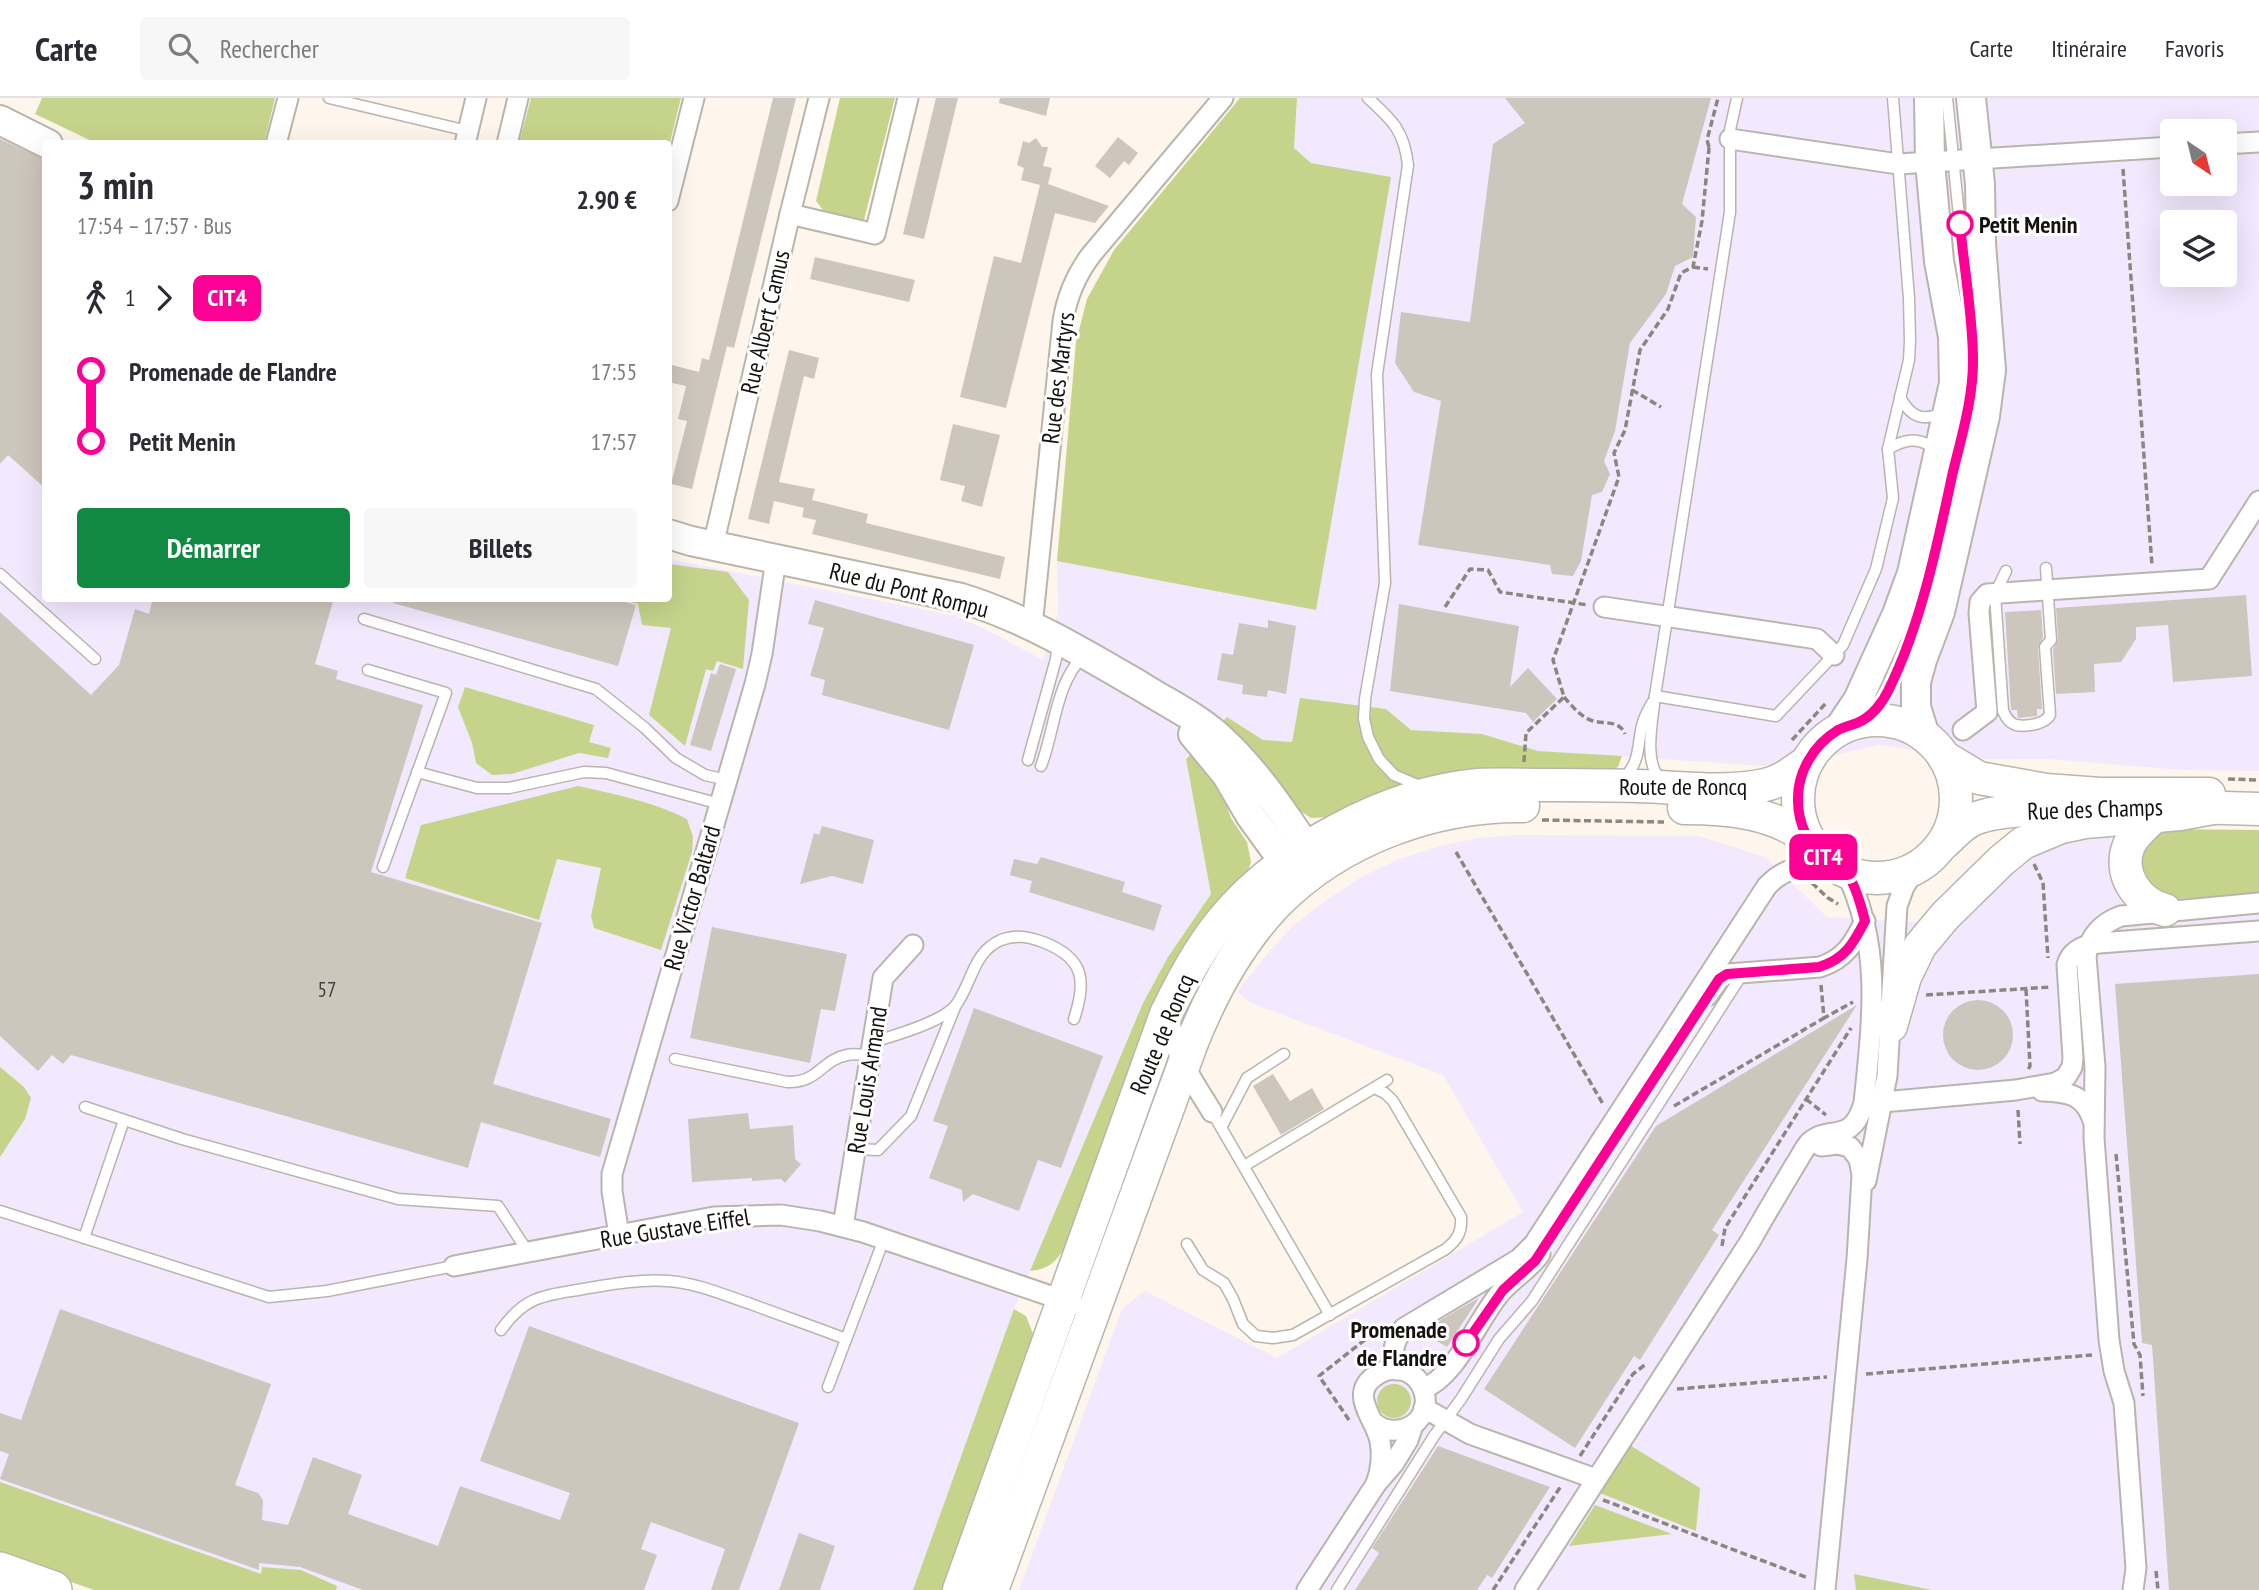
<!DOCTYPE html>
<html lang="fr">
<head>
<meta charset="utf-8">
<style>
  :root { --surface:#fff; --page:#f7f7f7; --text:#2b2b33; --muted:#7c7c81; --line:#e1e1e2; --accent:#118943 }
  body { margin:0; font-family:"PT Sans Narrow",sans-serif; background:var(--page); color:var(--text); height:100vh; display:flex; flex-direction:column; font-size:26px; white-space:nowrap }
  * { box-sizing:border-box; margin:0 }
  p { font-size:23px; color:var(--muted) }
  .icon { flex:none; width:38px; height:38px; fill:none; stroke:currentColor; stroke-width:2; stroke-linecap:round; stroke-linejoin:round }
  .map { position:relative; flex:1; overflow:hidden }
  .side { position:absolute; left:42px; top:42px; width:630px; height:462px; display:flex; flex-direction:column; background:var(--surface); border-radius:7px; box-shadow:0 7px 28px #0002 }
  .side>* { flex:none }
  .badge { padding:0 14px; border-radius:10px; font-size:24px; line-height:46px }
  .needle { width:46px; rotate:145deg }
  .tools { position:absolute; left:2160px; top:21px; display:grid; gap:14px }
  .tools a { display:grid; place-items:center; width:77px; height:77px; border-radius:7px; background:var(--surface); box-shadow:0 7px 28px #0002; font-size:35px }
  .map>.badge { position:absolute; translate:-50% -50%; box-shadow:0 0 0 4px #fff }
  .legs { display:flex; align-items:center; gap:10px; height:77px; padding:0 35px; font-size:23px }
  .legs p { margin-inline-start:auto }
  .summary { display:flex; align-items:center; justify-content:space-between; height:119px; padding:0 35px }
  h1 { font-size:38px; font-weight:700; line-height:52px }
  .action { display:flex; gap:14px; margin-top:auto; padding:14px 35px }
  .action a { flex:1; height:80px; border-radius:7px; background:var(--accent); color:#fff; font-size:28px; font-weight:700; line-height:80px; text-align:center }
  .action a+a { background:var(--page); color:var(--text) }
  ul { padding:0 35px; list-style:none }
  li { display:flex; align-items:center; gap:24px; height:70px; font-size:26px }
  li i { display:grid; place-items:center; width:10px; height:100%; margin:0 9px; background:currentColor }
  li i::after { content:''; width:18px; height:18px; margin:-9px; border:5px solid; border-radius:50%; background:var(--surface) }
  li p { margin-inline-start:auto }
  li:first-child i { background:linear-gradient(#0000 50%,currentColor 0) }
  li:last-child i { background:linear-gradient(currentColor 50%,#0000 0) }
  header { display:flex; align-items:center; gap:42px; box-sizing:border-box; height:98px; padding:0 35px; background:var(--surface); border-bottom:2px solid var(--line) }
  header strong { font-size:33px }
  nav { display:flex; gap:38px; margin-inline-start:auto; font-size:24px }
  .search { width:490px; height:63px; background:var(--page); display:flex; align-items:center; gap:18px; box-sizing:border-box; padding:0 24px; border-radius:7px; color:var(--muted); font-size:26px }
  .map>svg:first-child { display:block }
  .commercial { fill:#f2e9fe; fill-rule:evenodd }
  .green { fill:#c6d48b }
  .building { fill:#cdc6bd }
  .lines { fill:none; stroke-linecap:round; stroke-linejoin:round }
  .lane-casing { stroke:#bbb4ab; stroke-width:13 }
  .street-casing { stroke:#bbb4ab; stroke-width:23 }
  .secondary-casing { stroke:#bbb4ab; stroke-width:32 }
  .primary-casing { stroke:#bbb4ab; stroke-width:35 }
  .highway-casing { stroke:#bbb4ab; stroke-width:40 }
  .path { stroke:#8b8680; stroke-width:3.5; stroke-dasharray:7 3.5; stroke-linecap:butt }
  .lane { stroke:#fff; stroke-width:10 }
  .street { stroke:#fff; stroke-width:19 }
  .secondary { stroke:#fff; stroke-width:28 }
  .primary { stroke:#fff; stroke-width:32 }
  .highway { stroke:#fff; stroke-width:37 }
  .line-1-casing { stroke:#fff; stroke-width:16 }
  .line-1 { stroke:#ff0096; stroke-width:10 }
  .stop-1-dot { fill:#fff; stroke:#ff0096; stroke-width:3.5 }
  .labels { text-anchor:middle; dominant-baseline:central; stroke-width:6; stroke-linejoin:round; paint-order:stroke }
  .number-label { font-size:21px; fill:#423f3a }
  .stop-label { font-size:24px; font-weight:bold; fill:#14120f; stroke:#fff; text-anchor:start }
  .street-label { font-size:24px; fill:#14120f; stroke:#fff }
</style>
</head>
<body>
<header>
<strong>Carte</strong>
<div class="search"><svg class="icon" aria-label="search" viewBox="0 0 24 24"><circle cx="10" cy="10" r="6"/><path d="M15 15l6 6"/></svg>Rechercher</div>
<nav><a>Carte</a><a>Itinéraire</a><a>Favoris</a></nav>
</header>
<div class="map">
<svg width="2259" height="1492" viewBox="0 0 2259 1492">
  <rect width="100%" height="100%" fill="#fef6ed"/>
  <g class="commercial">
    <path d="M1297 0H2259V673L2182 672 2048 661H1971L1879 647 1781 669 1538 653 1482 636 1411 632 1386 611 1300 601 1292 644 1263 642 1194 654 1186 661 1211 796 1168 859 1143 905 1014 1211 913 1492H240L0 1406V35L45 55 46 500H668L669 461 956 518 991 534 1043 562 1058 514 1057 463 1315 511 1329 70 1310 65 1294 50ZM2172 33H2224V86H2172ZM2172 124H2224V177H2172Z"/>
    <path d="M1517 737 1699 738 1765 759 1827 819 1952 826 2017 767 2054 746 2110 739 2126 804 2259 795V1492H1019L1122 1211 1145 1193 1277 1260 1523 1114 1443 977 1251 905 1237 894 1268 855 1293 828 1319 807 1361 779 1397 762 1443 747 1480 740Z"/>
  </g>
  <g class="green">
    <path d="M42 0H275L264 46 96 45 35 16Z"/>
    <path d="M531 0H681L669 48 668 46 519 45Z"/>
    <path d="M840 0H895L864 122 823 112 816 103Z"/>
    <path d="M1240 0H1297L1294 50 1311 65 1391 79 1316 512 1057 463 1076 244 1087 201 1114 152Z"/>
    <path d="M669 466 728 474 749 502 743 571 717 563 713 573 706 571 685 648 649 617 671 530 642 527 638 506 620 501 668 500Z"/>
    <path d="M465 589 594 627 589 644 611 650 608 660 579 655 512 676 492 677 476 665 472 645 458 609Z"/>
    <path d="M1300 600 1386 611 1411 632 1482 636 1538 653 1622 658 1618 669 1603 677 1332 719 1311 720 1294 709 1221 625 1227 619 1263 642 1292 644Z"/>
    <path d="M1194 654 1219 687 1231 720 1247 744 1251 764 1245 781 1068 1145C1057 1162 1051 1171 1030 1173L1143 905 1168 859 1211 796 1186 661Z"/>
    <path d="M578 688C615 696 654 704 687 721L693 739 692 754 661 852 594 830 591 818 601 770 557 761 539 822 405 780 421 727Z"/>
    <path d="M2165 731 2259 732V795L2161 802 2141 782C2140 753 2140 748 2165 731Z"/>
    <path d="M0 969 24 989 31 1000 25 1021 0 1059Z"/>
    <path d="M1014 1211 1026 1218 1034 1238 943 1492H913Z"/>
    <circle cx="1394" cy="1303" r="17"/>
    <path d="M1628 1346 1700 1390 1696 1433 1600 1395Z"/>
    <path d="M0 1384 261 1476 262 1469 301 1472 337 1488 336 1492H94L0 1459Z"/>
    <path d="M1595 1407 1672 1436 1569 1448Z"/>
    <path d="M1854 1476 1932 1492H1856Z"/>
  </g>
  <g class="building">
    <path d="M773 0H796L734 250 727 248 692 391 671 386 687 323 678 321 686 288 668 284V266L699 274 702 260 709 262Z"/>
    <path d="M936 0H958L924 141 903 136Z"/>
    <path d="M1000 0H1050L1046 18 999 5Z"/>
    <path d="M1505 0H1711L1682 106 1696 119 1693 159 1675 168 1666 196 1630 245 1615 333 1604 363 1610 376 1602 394 1592 397 1581 463 1573 478 1552 476 1550 467 1418 447 1441 303 1414 294 1395 265 1401 214 1470 224 1493 46 1525 25Z"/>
    <path d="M1118 39 1138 55 1129 67 1124 63 1110 80 1095 68Z"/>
    <path d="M1036 40 1042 49H1048L1043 68 1052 70 1048 86 1109 108 1095 125 1055 115 1006 310 960 299 994 158 1021 165 1040 87 1021 82 1024 70 1017 67 1023 43 1029 45Z"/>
    <path d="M0 41 46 62V391L8 357 0 366Z"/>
    <path d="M815 159 915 182 909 204 810 181Z"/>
    <path d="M789 252 819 260 814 281 804 278 779 384 815 391 812 402 868 416 866 425 1005 459 1000 481 812 436 816 422 802 419 804 410 774 403 769 426 748 421Z"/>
    <path d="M953 326 1000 337 982 409 961 403 965 388 940 382Z"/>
    <path d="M2246 497 2252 578 2173 584 2168 527 2136 529V541L2121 564 2094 566 2095 594 2056 596 2053 552 2058 541 2056 510Z"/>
    <path d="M153 500H334L315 566 338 573 336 581 423 607 371 774 542 825 493 986 611 1021 600 1059 481 1024 468 1070 71 957 63 966 52 957 38 973 0 938V514L91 597 119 567 135 511 149 516Z"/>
    <path d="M394 500H613L636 507 618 568 393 505Z"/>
    <path d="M815 502 974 547 949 632 822 597 825 582 810 578 824 530 808 526Z"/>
    <path d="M1399 506 1519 528 1510 589 1528 570 1557 601 1533 624 1526 615 1390 593Z"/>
    <path d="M2041 512 2043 539 2038 550 2042 611H2037V618L2018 620 2017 612H2011L2005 514Z"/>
    <path d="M1268 522 1296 528 1286 596 1268 592 1267 599 1242 596 1243 587 1217 582 1222 555 1233 557 1239 525 1268 530Z"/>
    <path d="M720 566 736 571 711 653 690 647 711 575 716 577Z"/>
    <path d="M822 728 874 742 863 786 832 778 800 786 814 735 819 737Z"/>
    <path d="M1041 759 1125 784 1122 794 1162 807 1154 833 1029 794 1032 783 1010 777 1014 761 1037 766Z"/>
    <path d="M712 829 847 856 835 913 821 911 810 965 690 940Z"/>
    <path d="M2259 876V1492H2169L2152 1247 2142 1245 2115 886Z"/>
    <circle cx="1978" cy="937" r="35"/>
    <path d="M1857 907 1712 1132 1719 1137 1640 1262 1634 1258 1575 1350 1484 1291 1656 1028Z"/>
    <path d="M974 910 1103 958 1061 1070 1038 1062 1019 1113 973 1096 963 1104 962 1092 929 1080 948 1028 933 1023Z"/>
    <path d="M1273 976 1290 1003 1312 990 1324 1011 1281 1037 1253 988Z"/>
    <path d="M748 1015 750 1031 793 1027 795 1061 801 1066 785 1085 781 1081 752 1083V1080L692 1084 688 1021Z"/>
    <path d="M1479 1200 1447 1249 1421 1234 1459 1211Z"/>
    <path d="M60 1211 271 1286 235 1387 258 1395 261 1399 263 1402 262 1422 288 1427 313 1359 362 1377 348 1416 438 1448 460 1388 560 1422 570 1395 480 1363 529 1228 799 1325 739 1492H711L725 1451 651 1424 641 1451 657 1457 644 1492H363L300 1469 259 1465V1472L0 1381 9 1356 0 1353V1315L21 1322Z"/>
    <path d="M1438 1348 1550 1389 1492 1480 1487 1477 1477 1492H1355L1379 1455 1372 1450Z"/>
    <path d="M799 1435 835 1448 820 1492H779Z"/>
  </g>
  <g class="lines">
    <defs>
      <g id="lane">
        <path d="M329 0 468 33"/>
        <path d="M1368 0C1392 22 1404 32 1408 67L1377 276 1385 485 1365 601 1364 621 1368 639 1379 661 1394 677 1422 689"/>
        <path d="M1900 299C1911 320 1923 324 1945 314"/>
        <path d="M1888 351C1905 341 1920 338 1935 352"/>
        <path d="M2006 473 1995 496 2003 613C2006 619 2009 625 2016 627 2027 629 2045 626 2050 617L2045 549 2051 542 2046 470"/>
        <path d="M0 476 95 561"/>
        <path d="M364 521 596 591 645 630 676 660 705 677 727 682"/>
        <path d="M368 572 446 595 383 769"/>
        <path d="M1655 598 1776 618 1843 547 1876 471 1893 400 1888 351 1909 262 1910 243 1909 200 1893 0"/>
        <path d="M1860 624 1882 604 1904 556 1940 434 1970 296 1972 246 1947 0"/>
        <path d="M1028 662 1056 561 1058 546"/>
        <path d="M1041 668C1055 632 1055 587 1083 558"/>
        <path d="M417 674 477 690H509L584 674 606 675 720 706"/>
        <path d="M1623 681C1643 662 1636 643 1644 621 1646 616 1649 610 1652 605"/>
        <path d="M1662 682C1642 667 1653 620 1655 598L1730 114V32L1737 0"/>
        <path d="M873 944C893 938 943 924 956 907 972 885 973 854 1001 842 1016 836 1029 839 1043 844 1084 860 1087 882 1074 921"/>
        <path d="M675 961 787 984C819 985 821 962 847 957 854 955 863 957 870 958"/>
        <path d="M85 1009 182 1041 398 1101 498 1108 528 1154"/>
        <path d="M1212 1014 1330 1217"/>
        <path d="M1222 1028 1247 980 1284 956"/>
        <path d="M856 1051 878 1052 911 1018 955 909"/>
        <path d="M1244 1068 1387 982"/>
        <path d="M0 1113 269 1199 327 1193 454 1168"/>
        <path d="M84 1140 124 1022"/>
        <path d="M1187 1146 1203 1172 1224 1185 1233 1201 1243 1226 1256 1238 1273 1240 1293 1237 1446 1151C1458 1141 1462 1134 1461 1119L1393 1003 1385 995 1374 990"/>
        <path d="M501 1232C526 1197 544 1198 583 1191 612 1186 640 1181 668 1183 697 1185 724 1197 751 1206 783 1218 815 1229 846 1241"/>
        <path d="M828 1289 884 1141"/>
        <path d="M1337 1492 1434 1338 1461 1301 1499 1241 1532 1203 1743 875"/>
      </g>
      <g id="street">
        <path d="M1730 41 1898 66 2172 49"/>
        <path d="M276 46 288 0"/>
        <path d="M465 46 476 0"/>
        <path d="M507 46 518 0"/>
        <path d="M2224 46 2259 44"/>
        <path d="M668 103 694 0"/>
        <path d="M790 116 875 136 908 0"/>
        <path d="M713 448 790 116 819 0"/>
        <path d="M1604 509 1817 541 1834 557"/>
        <path d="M1032 529 1063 223C1067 198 1076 177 1091 157L1223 0"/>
        <path d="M1963 632 1987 614 1979 515 1980 504 1987 496 2209 481 2259 403"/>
        <path d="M1707 898 1719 881 1727 876 1820 869C1845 861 1854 845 1865 823"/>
        <path d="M1170 917C1171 954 1194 984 1212 1014"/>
        <path d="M2042 993C2069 994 2085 996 2094 1025"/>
        <path d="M1883 1004 2016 992 2055 985 2066 979 2072 969 2073 960 2067 867C2071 852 2084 847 2099 845L2259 833"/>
        <path d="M1821 1048 1838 1046 1850 1049 1859 1061 1862 1077 1857 1161 1825 1492"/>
        <path d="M1866 1083 1887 978 1897 808 1904 789 1915 771"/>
        <path d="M843 1128 883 880 913 847"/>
        <path d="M619 1137 612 1093V1076L755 586 762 556 776 461"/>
        <path d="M454 1168 714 1119 781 1117 820 1123 863 1134 1074 1206"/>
        <path d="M1397 1272C1391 1256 1393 1243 1404 1230L1519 1161 1534 1146 1767 788C1785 769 1807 765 1832 767"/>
        <path d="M1423 1291C1458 1277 1476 1223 1501 1194 1513 1180 1530 1171 1540 1156"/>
        <path d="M1424 1310 1470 1336 1596 1381"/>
        <path d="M1374 1325C1392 1339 1420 1332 1425 1308 1427 1293 1419 1278 1405 1273 1396 1270 1386 1271 1378 1276 1346 1295 1376 1321 1380 1343 1383 1358 1381 1372 1376 1386"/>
        <path d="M1307 1492 1376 1386 1394 1365 1408 1342 1413 1327"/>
        <path d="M1525 1492 1751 1142C1765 1117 1780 1092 1795 1067 1800 1060 1804 1050 1810 1044 1831 1026 1851 1048 1864 1005 1872 924 1883 850 1846 774"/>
        <path d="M2133 1492 2136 1470 2124 1305 2114 1273 2109 1242 2094 1040 2095 969 2086 858C2090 837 2102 825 2121 818L2259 805"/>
      </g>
      <g id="secondary">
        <path d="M0 22 48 46"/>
        <path d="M668 436 691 443 961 500C1026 520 1084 555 1142 589 1169 606 1199 620 1222 642 1260 677 1290 725 1319 768"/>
        <path d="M1838 632 1858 602 1897 516 1912 475 1954 285 1953 239 1939 163 1930 64 1929 0"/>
        <path d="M1193 636 1226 676 1250 717 1297 782"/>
        <path d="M1925 638 1916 609V584L1922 562 1940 514 1985 318 1991 272 1981 146 1980 86 1971 0"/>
      </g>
      <g id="primary">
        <circle cx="1877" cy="701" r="79"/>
        <path d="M1944 659 1979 680 2046 692 2100 696H2209"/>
        <path d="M2191 709 2259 711"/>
        <path d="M1684 710C1727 710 1773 714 1808 741"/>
        <path d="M2155 718C2145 727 2135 735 2129 747 2117 776 2138 805 2165 812"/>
        <path d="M1943 746C1952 738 1961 727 1972 722 1995 710 2060 710 2087 709"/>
        <path d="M1891 928 1905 879 1920 848 1945 818 2001 763 2023 745 2061 729 2085 724 2180 716 2213 710"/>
        <path d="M959 1492 1166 916C1182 883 1198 853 1221 824 1277 754 1388 695 1478 687 1501 686 1524 687 1547 687 1577 687 1607 687 1638 688 1679 689 1724 696 1765 687 1781 684 1794 673 1807 664"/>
        <path d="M992 1492 1191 947C1211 896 1238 846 1276 806 1340 741 1434 707 1523 708"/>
      </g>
      <path id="highway" d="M0 1473 53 1492"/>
    </defs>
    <use href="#lane" class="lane-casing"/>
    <use href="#street" class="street-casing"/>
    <use href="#secondary" class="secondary-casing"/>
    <use href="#primary" class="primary-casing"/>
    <use href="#highway" class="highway-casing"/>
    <g class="path">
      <path d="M1709 49 1707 42 1718 0"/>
      <path d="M2123 71 2152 468"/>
      <path d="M1693 169 1708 171"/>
      <path d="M1632 292 1661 309"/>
      <path d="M1445 509 1470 471 1488 472 1500 494 1588 507"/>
      <path d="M1564 599C1572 608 1579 617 1590 622 1603 627 1619 621 1625 636"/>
      <path d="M1792 642 1827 604"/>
      <path d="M1524 664 1526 635 1564 599 1553 562 1619 379 1614 355 1625 332 1640 252 1668 211 1681 175 1693 169 1702 123 1709 50 1712 47"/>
      <path d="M2228 681 2259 682"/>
      <path d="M1542 722 1664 724"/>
      <path d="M1456 754 1603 1006"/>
      <path d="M2034 766 2043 785 2048 860"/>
      <path d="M1812 785 1828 800 1838 806"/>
      <path d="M1821 887 1824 920 1853 904"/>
      <path d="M2026 891 2030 968 2028 972"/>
      <path d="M1926 897 2051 889"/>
      <path d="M1806 1001 1826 1017"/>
      <path d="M1674 1008 1824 920"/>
      <path d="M2018 1012 2020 1046"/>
      <path d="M2116 1056 2134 1246 2140 1257 2143 1298"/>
      <path d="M1722 1148 1725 1130 1851 930"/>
      <path d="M1866 1276 2092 1257"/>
      <path d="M1677 1291 1827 1279"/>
      <path d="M1349 1322 1319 1278 1381 1229"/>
      <path d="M1580 1358 1633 1276 1646 1266"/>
      <path d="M1603 1402 1808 1480"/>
      <path d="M2156 1473 2158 1492"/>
      <path d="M1493 1492 1561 1388"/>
    </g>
    <use href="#lane" class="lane"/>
    <use href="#street" class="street"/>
    <use href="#secondary" class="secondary"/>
    <use href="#primary" class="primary"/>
    <use href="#highway" class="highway"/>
  </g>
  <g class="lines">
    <defs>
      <path id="line-1" d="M1466 1245 1503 1192 1535 1163 1719 881 1727 876 1819 869C1845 861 1853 846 1865 823 1862 811 1854 782 1845 774 1840 770 1832 767 1827 763 1809 748 1798 726 1798 703 1797 675 1813 647 1838 632 1844 629 1851 627 1857 625 1872 619 1883 604 1889 591 1921 526 1937 448 1952 378 1961 340 1973 302 1973 263 1973 218 1964 171 1960 126"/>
    </defs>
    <use href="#line-1" class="line-1-casing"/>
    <use href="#line-1" class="line-1"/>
  </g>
  <g class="stop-1-dot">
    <circle cx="1960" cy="126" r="12"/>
    <circle cx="1466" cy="1245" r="12"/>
  </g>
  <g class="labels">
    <g class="number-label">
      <text x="327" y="891">57</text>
    </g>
    <g class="stop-label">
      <text x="1979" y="126">Petit Menin</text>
      <text x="1447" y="1231" text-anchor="end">Promenade<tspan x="1447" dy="28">de Flandre</tspan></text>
    </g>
    <g class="street-label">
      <text transform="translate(765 224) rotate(-77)">Rue Albert Camus</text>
      <text transform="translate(1058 280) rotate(-83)">Rue des Martyrs</text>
      <text transform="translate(909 492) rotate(14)">Rue du Pont Rompu</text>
      <text x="1683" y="688">Route de Roncq</text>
      <text transform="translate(2095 711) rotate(-2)">Rue des Champs</text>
      <text transform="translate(692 800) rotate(-74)">Rue Victor Baltard</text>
      <text transform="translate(1162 936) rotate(-67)">Route de Roncq</text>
      <text transform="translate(867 982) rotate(-81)">Rue Louis Armand</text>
      <text transform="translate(675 1130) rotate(-9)">Rue Gustave Eiffel</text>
    </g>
  </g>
</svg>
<div class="tools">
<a><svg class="needle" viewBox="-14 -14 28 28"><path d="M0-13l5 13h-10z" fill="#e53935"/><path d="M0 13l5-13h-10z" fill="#7c7c81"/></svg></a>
<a><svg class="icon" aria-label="layers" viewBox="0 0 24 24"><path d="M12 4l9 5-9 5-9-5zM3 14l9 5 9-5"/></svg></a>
</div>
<b class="badge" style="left:1823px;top:759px;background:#ff0096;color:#fff">CIT4</b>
<section class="side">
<div class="summary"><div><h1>3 min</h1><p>17:54 – 17:57 · Bus</p></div><b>2.90 €</b></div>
<div class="legs"><svg class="icon" aria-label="walk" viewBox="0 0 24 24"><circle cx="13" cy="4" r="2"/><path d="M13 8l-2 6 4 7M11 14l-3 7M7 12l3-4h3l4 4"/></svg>1<svg class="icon" aria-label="forward" viewBox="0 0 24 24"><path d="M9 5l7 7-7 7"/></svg><b class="badge" style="background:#ff0096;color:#fff">CIT4</b></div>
<ul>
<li><i style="color:#ff0096"></i><b>Promenade de Flandre</b><p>17:55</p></li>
<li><i style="color:#ff0096"></i><b>Petit Menin</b><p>17:57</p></li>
</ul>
<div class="action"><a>Démarrer</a><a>Billets</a></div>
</section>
</div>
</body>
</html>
